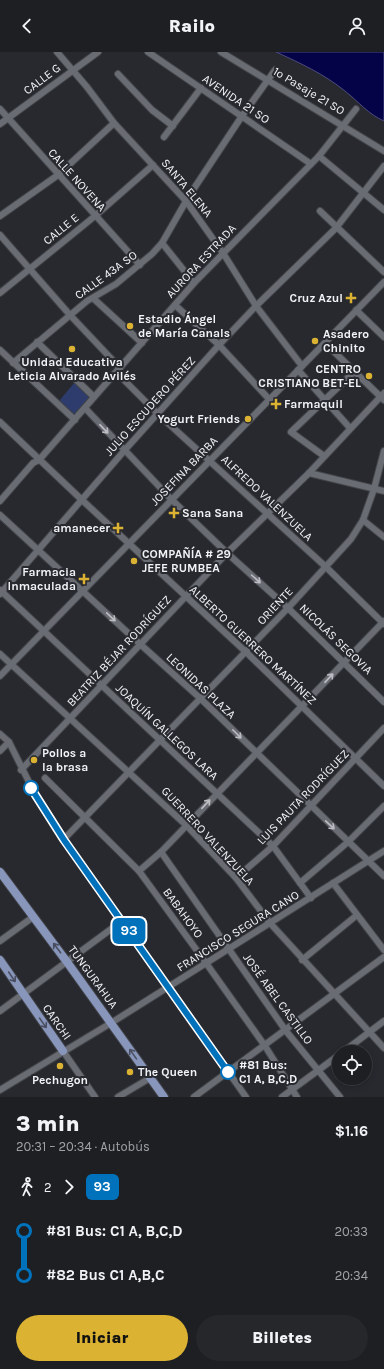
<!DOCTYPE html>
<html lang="es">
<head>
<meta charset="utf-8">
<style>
  :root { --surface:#1d1f23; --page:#25272b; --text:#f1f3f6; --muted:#a0a2a6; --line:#3b3d41; --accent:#dcb233 }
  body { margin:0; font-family:Karla,sans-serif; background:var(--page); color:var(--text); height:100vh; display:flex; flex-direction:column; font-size:15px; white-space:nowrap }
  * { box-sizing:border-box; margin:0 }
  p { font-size:13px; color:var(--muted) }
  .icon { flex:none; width:22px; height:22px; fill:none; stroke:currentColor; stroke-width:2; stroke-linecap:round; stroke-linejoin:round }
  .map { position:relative; height:1045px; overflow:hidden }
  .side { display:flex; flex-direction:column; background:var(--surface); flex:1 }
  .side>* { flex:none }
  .badge { padding:0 8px; border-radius:6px; font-size:14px; line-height:26px }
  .tools { position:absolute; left:332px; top:993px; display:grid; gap:8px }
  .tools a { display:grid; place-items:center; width:40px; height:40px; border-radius:50%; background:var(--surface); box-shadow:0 2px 6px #0003,0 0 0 1px var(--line); font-size:20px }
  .map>.badge { position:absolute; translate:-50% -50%; box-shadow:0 0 0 2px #fff }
  .legs { display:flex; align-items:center; gap:6px; height:44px; padding:0 16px; font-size:13px }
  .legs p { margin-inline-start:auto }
  .head { display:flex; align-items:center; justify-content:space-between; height:68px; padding:0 16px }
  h1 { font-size:22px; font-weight:800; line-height:30px }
  .button { display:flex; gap:8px; margin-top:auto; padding:8px 16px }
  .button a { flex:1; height:46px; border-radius:24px; background:var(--accent); color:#111; font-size:16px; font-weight:800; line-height:46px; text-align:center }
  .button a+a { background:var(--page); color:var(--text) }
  ul { padding:0 16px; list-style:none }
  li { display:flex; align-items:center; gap:14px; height:44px; font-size:15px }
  li i { display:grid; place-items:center; width:6px; height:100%; margin:0 5px; background:currentColor }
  li i::after { content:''; width:10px; height:10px; margin:-5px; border:3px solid; border-radius:50%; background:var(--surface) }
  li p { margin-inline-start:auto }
  li:first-child i { background:linear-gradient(#0000 50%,currentColor 0) }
  li:last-child i { background:linear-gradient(currentColor 50%,#0000 0) }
  header { display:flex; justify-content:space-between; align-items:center; height:52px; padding:0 16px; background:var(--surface); font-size:18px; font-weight:800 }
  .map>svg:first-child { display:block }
  .green { fill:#2d3c6c }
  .water { fill:#050348; stroke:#4c4b7c }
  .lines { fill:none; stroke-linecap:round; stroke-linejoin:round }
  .minor-casing { stroke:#424448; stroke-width:8 }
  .major-casing { stroke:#424448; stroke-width:10 }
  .minor { stroke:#696c73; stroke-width:6 }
  .major { stroke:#8896bc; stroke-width:8 }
  .oneway { stroke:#bbbdc2 }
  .oneway2 { stroke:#494f60 }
  .line-1-casing { stroke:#fff; stroke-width:9 }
  .line-1 { stroke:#0072bc; stroke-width:6 }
  .poi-dot { fill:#dcb233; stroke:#27292f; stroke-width:1.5 }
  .stop-1-dot { fill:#fff; stroke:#0072bc; stroke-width:2 }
  .labels { text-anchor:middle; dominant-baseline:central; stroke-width:4; stroke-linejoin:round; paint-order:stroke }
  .street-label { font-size:12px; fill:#f1f3f7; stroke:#27292f }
  .poi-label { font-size:12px; font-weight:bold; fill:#f1f3f7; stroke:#27292f; text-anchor:start }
  .stop-label { font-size:12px; font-weight:bold; fill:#f1f3f7; stroke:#27292f; text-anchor:start }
</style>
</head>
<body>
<header><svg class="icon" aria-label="back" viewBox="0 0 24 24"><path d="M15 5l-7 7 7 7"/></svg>Railo<svg class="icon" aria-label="person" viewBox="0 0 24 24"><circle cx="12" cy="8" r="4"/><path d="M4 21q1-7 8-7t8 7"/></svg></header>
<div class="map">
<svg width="384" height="1045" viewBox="0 0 384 1045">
  <rect width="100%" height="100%" fill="#27292f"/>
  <path class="green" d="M75 330 91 344 75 363 59 349Z"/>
  <path class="water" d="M276 0H384V69C368 62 359 50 345 39 324 22 300 11 276 0Z"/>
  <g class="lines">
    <defs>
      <g id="minor">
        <path d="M57 0 87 35 114 71 186 149 223 201 256 254 302 314"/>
        <path d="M148 0 311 112"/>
        <path d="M221 0 384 99"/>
        <path d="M118 22 152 58 173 74"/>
        <path d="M0 57 140 213"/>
        <path d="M0 72 98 0"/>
        <path d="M164 85 201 36"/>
        <path d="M319 104 384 158"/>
        <path d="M320 159 384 220"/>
        <path d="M0 164 58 123 114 71"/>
        <path d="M0 183 70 263 120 316"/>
        <path d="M162 191 194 231"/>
        <path d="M0 241 95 164 153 113"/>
        <path d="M94 247 142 291"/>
        <path d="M175 253 219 293 269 347"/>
        <path d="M356 258 384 285"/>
        <path d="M37 290 94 345"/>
        <path d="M325 291 384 348"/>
        <path d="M0 298 75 368"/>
        <path d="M13 311 87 249 116 232 152 202 162 191 189 144 242 64 275 18"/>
        <path d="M298 318 350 376"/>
        <path d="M117 321 158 362 326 515 384 572"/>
        <path d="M85 356 171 447 227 501 288 556 384 650"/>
        <path d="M0 370 82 448 246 600 384 734"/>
        <path d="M324 404 291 380 354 320"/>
        <path d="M309 421 384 439"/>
        <path d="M0 449 33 411 39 408 194 231 319 104 356 57"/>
        <path d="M0 463 140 592 200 646 384 824"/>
        <path d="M363 468 384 485"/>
        <path d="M0 538 273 794 311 846"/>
        <path d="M0 542 124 399 219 293 256 254 336 176 384 114"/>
        <path d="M0 602 186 773 236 826 270 871 384 996"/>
        <path d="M0 624 384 230"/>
        <path d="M0 682 9 690 35 742 64 787 246 1045"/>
        <path d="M0 699 9 690"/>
        <path d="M21 718 227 501 309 421 384 341"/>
        <path d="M45 726 139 819 206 911 265 994 297 1045"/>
        <path d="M64 787 288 556 351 487 363 468 374 437 384 399"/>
        <path d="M161 800 286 979 340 1045"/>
        <path d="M139 819 161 800 384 569"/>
        <path d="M236 826 273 794 384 676"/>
        <path d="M300 831 348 790 384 754"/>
        <path d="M333 831 384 898"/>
        <path d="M0 889 33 865"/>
        <path d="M302 908 357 863"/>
        <path d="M0 959 122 869"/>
        <path d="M63 999 95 1045"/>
        <path d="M343 1000 384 969"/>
        <path d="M0 1038 111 971 384 799"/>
        <path d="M118 1045 150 1026"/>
        <path d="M194 1045 384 905"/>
        <path d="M282 1045 339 1003"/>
      </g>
      <g id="major">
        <path d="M0 820 67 910 164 1045"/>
        <path d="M0 908 63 999"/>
      </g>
    </defs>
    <use href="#minor" class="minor-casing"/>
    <use href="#major" class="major-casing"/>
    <use href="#minor" class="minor"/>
    <use href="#major" class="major"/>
  </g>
  <defs><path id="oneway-shaft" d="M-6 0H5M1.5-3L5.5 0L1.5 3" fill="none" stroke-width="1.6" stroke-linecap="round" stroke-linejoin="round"/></defs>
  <g class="oneway">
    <use href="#oneway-shaft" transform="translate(104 377) rotate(47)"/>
    <use href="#oneway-shaft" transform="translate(256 527) rotate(42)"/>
    <use href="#oneway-shaft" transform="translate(111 565) rotate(43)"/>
    <use href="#oneway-shaft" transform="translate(329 626) rotate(-47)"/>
    <use href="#oneway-shaft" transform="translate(237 682) rotate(45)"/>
    <use href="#oneway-shaft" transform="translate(206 752) rotate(-47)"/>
    <use href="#oneway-shaft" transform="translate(330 773) rotate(43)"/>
  </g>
  <g class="oneway2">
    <use href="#oneway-shaft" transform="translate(57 896) rotate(-127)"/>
    <use href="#oneway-shaft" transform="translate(12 925) rotate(56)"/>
    <use href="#oneway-shaft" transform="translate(43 971) rotate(55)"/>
    <use href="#oneway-shaft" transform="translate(133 1002) rotate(-125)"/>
  </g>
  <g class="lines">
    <defs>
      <path id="line-1" d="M31 736 64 788 228 1020"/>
    </defs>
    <use href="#line-1" class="line-1-casing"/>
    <use href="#line-1" class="line-1"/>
  </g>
  <g class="poi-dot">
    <path d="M349 240h4v4h4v4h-4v4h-4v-4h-4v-4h4z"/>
    <circle cx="130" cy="274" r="4"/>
    <circle cx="315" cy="289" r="4"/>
    <circle cx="72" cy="297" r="4"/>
    <circle cx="369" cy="324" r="4"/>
    <path d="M274 346h4v4h4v4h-4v4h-4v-4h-4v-4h4z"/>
    <circle cx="248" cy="367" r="4"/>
    <path d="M172 455h4v4h4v4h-4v4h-4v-4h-4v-4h4z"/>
    <path d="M116 470h4v4h4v4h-4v4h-4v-4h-4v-4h4z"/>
    <circle cx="134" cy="509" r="4"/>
    <path d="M82 521h4v4h4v4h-4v4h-4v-4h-4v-4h4z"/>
    <circle cx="34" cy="708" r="4"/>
    <circle cx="60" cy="1014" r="4"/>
    <circle cx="130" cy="1020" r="4"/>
  </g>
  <g class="stop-1-dot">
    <circle cx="31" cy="736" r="7"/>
    <circle cx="228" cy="1020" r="7"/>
  </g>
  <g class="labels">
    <g class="street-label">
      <text transform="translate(42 27) rotate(-37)">CALLE G</text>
      <text transform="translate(309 39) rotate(31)">1º Pasaje 21 SO</text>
      <text transform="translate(236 47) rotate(34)">AVENIDA 21 SO</text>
      <text transform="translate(77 128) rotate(48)">CALLE NOVENA</text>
      <text transform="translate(187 136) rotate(50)">SANTA ELENA</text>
      <text transform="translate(61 177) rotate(-39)">CALLE E</text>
      <text transform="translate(201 209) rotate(-47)">AURORA ESTRADA</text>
      <text transform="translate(106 223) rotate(-36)">CALLE 43A SO</text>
      <text transform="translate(150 354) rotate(-48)">JULIO ESCUDERO PÉREZ</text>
      <text transform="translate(184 419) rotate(-46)">JOSEFINA BARBA</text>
      <text transform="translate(267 446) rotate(43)">ALFREDO VALENZUELA</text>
      <text transform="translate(275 554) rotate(-47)">ORIENTE</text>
      <text transform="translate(336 587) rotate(44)">NICOLÁS SEGOVIA</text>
      <text transform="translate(253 593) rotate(43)">ALBERTO GUERRERO MARTÍNEZ</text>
      <text transform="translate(119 599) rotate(-47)">BEATRIZ BÉJAR RODRÍGUEZ</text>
      <text transform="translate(201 634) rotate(43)">LEONIDAS PLAZA</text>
      <text transform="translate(167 680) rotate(43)">JOAQUÍN GALLEGOS LARA</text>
      <text transform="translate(303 745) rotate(-46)">LUIS PAUTA RODRÍGUEZ</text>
      <text transform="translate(208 784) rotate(47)">GUERRERO VALENZUELA</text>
      <text transform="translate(183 861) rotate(54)">BABAHOYO</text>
      <text transform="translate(238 879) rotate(-32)">FRANCISCO SEGURA CANO</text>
      <text transform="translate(93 925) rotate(54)">TUNGURAHUA</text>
      <text transform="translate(278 947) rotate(54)">JOSÉ ABEL CASTILLO</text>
      <text transform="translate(57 970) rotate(55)">CARCHI</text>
    </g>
    <g class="poi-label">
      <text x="343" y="246" text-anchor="end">Cruz Azul</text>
      <text x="138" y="267">Estadio Ángel<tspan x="138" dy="14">de María Canals</tspan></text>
      <text x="323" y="282">Asadero<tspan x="323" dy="14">Chinito</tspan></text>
      <text x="72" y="310" text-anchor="middle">Unidad Educativa<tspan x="72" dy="14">Leticia Alvarado Avilés</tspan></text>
      <text x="361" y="317" text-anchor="end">CENTRO<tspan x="361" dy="14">CRISTIANO BET-EL</tspan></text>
      <text x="284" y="352">Farmaquil</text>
      <text x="240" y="367" text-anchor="end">Yogurt Friends</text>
      <text x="182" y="461">Sana Sana</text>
      <text x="110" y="476" text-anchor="end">amanecer</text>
      <text x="142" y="502">COMPAÑÍA # 29<tspan x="142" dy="14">JEFE RUMBEA</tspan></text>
      <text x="76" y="520" text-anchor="end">Farmacia<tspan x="76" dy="14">Inmaculada</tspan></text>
      <text x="42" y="701">Pollos a<tspan x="42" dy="14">la brasa</tspan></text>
      <text x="138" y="1020">The Queen</text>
      <text x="60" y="1028" text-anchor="middle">Pechugon</text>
    </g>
    <g class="stop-label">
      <text x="239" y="1013">#81 Bus:<tspan x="239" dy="14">C1 A, B,C,D</tspan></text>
    </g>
  </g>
</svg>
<div class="tools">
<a><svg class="icon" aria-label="locate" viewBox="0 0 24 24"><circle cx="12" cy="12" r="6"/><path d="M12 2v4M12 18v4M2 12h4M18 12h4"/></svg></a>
</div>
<b class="badge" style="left:129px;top:879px;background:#0072bc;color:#fff">93</b>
</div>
<section class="side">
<div class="head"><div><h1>3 min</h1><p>20:31 – 20:34 · Autobús</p></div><b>$1.16</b></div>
<div class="legs"><svg class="icon" aria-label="walk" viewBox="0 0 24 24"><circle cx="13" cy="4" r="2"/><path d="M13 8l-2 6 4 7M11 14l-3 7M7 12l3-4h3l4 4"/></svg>2<svg class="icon" aria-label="forward" viewBox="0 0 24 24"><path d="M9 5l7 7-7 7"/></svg><b class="badge" style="background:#0072bc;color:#fff">93</b></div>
<ul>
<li><i style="color:#0072bc"></i><b>#81 Bus: C1 A, B,C,D</b><p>20:33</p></li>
<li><i style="color:#0072bc"></i><b>#82 Bus C1 A,B,C</b><p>20:34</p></li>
</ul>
<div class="button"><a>Iniciar</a><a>Billetes</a></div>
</section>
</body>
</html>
